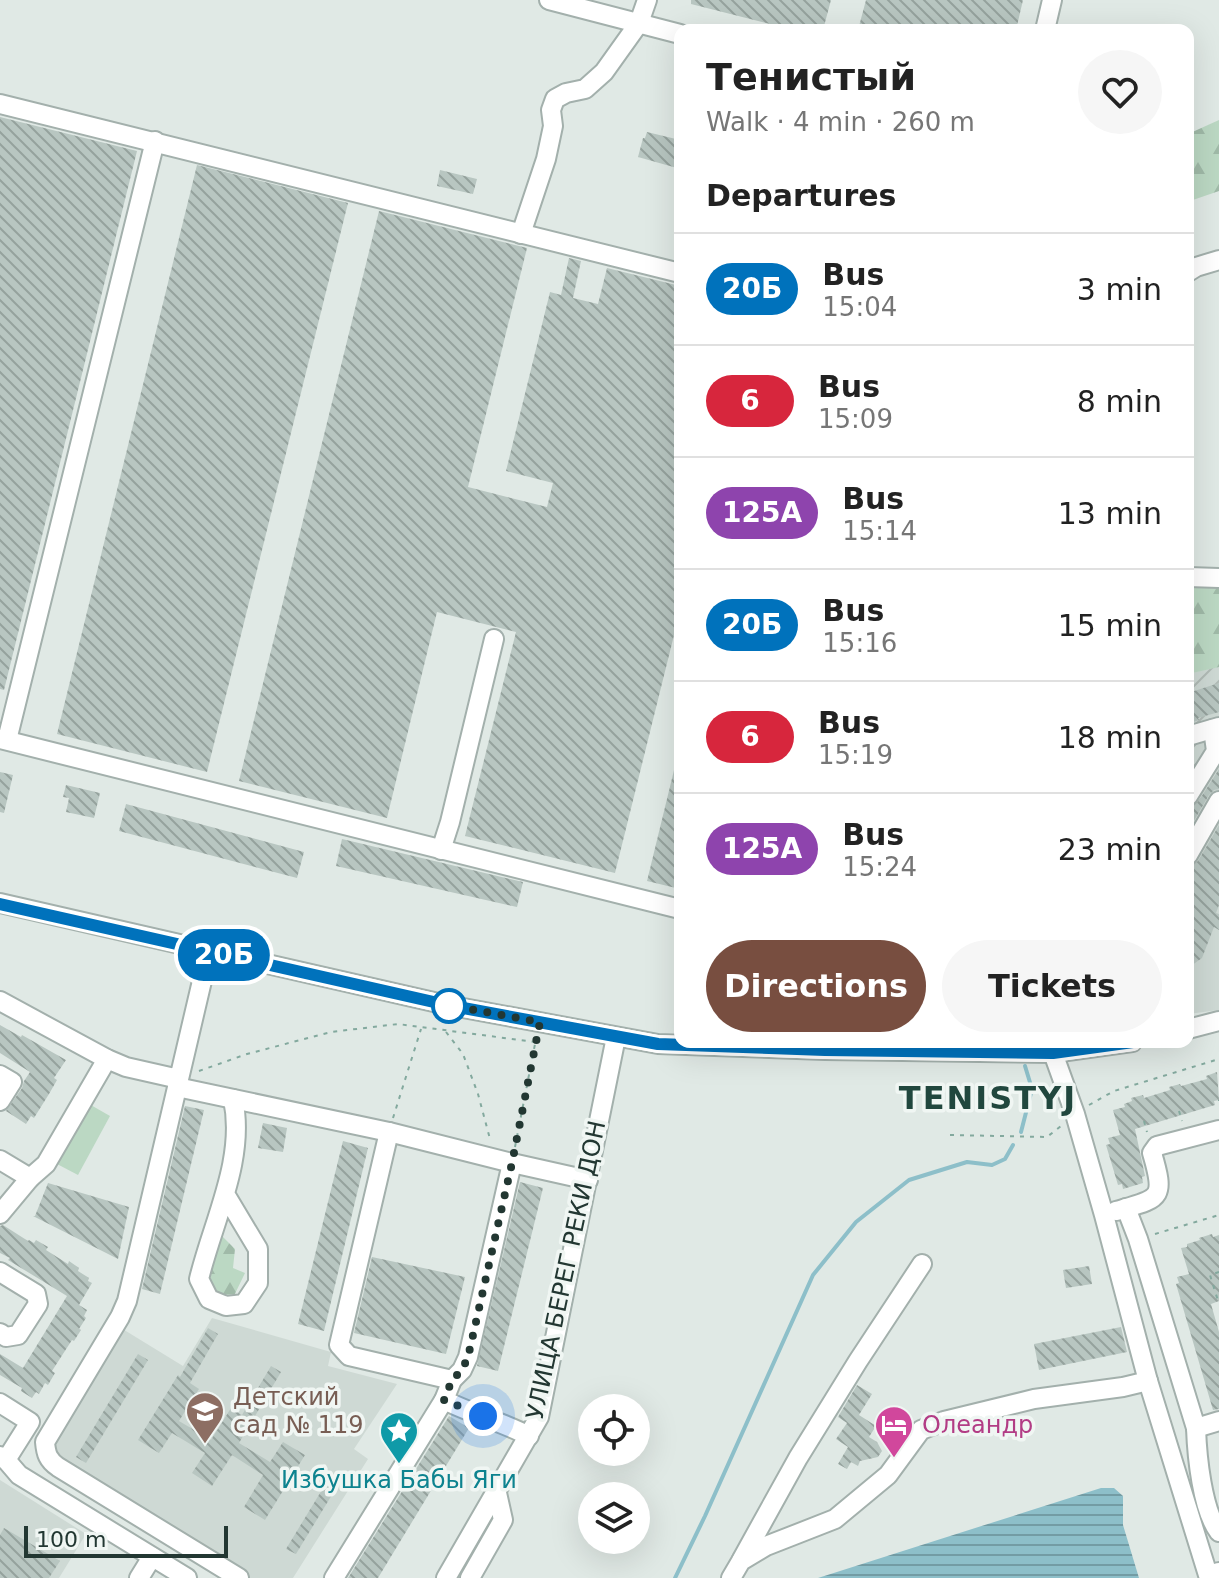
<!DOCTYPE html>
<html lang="en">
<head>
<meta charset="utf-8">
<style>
  :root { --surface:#fff; --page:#f6f6f6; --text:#222; --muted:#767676; --line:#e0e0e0; --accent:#784e40 }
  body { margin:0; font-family:"DejaVu Sans",sans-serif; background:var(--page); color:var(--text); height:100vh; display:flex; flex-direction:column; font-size:30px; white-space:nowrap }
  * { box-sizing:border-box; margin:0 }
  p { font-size:26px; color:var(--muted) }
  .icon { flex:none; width:44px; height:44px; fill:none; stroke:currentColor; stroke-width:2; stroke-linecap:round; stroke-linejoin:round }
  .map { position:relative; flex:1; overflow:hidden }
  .side { position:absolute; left:674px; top:24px; width:520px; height:1024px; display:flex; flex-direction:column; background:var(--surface); border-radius:16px; box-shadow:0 8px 32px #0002 }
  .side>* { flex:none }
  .badge { padding:0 16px; border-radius:26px; font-size:28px; line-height:52px }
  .fabs { position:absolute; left:578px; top:1394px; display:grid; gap:16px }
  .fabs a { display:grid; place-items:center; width:72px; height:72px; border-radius:50%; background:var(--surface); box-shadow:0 8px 32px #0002; font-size:40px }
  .scale { position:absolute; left:24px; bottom:20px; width:204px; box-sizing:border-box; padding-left:8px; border:4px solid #223732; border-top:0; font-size:22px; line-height:28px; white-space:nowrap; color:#223732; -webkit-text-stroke:6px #f0f6f3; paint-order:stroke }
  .you { position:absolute; width:40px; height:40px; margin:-20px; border:6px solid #fff; border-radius:50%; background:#1a73e8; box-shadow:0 0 0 12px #1a73e833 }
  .map>.badge { position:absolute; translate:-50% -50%; box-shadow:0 0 0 4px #fff }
  h2 { padding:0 32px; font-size:30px; line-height:72px }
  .round { display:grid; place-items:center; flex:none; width:84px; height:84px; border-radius:42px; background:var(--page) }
  .head { display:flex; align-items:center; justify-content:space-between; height:136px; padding:0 32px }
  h1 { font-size:38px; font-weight:700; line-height:60px }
  .cta { display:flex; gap:16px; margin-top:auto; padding:16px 32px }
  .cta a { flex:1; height:92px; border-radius:48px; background:var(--accent); color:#fff; font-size:32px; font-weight:700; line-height:92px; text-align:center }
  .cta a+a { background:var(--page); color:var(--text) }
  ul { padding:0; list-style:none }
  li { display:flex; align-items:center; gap:24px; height:112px; padding:0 32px; border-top:2px solid var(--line) }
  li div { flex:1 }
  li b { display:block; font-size:30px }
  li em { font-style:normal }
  li .badge { min-width:88px; font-weight:700; text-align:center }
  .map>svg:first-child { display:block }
  .built { fill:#ced9d4 }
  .industrial { fill:url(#industrial-furrows) }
  .green { fill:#bbd8c3 }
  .forest { fill:url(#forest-firs) }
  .water { fill:url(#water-rules) }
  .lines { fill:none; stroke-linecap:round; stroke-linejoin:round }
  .stream { stroke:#8dbfc9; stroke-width:4 }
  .building { fill:url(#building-back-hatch) }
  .minor-casing { stroke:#a3b0ac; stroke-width:22 }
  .path { stroke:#83a99e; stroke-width:2; stroke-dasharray:4 6; stroke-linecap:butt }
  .minor { stroke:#fff; stroke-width:18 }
  .line-casing { stroke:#fff; stroke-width:18 }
  .line { stroke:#0072bc; stroke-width:12 }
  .walk { stroke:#223732; stroke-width:8; stroke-dasharray:0 14.4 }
  .stop-dot { fill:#fff; stroke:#0072bc; stroke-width:4 }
  .labels { text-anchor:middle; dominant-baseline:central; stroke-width:7; stroke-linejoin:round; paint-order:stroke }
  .street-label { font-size:24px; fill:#223732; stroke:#f0f6f3 }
  .education-label { font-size:24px; fill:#785e54; stroke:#f0f6f3; text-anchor:start }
  .hotel-label { font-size:24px; fill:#b23c85; stroke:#f0f6f3; text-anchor:start }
  .culture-label { font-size:24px; fill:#0d838f; stroke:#f0f6f3 }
  .district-label { font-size:32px; font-weight:bold; letter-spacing:2px; fill:#21473e; stroke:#f0f6f3 }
</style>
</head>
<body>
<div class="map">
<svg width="1219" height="1578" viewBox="0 0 1219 1578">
  <defs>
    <pattern id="industrial-furrows" width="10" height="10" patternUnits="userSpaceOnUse" patternTransform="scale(2)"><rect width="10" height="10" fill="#ced9d4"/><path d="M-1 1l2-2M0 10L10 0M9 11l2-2" fill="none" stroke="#b1bbb6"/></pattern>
    <pattern id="forest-firs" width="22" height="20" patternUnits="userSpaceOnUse" patternTransform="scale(2)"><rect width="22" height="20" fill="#bbd8c3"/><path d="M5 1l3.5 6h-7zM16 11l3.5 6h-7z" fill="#a0baa8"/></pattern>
    <pattern id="water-rules" width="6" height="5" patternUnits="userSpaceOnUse" patternTransform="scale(2)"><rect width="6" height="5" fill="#8dbfc9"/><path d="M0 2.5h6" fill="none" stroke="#739ca4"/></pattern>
    <pattern id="building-back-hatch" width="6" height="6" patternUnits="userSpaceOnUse" patternTransform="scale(2)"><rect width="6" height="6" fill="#b8c6c1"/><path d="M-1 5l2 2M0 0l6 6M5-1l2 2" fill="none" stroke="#95a29d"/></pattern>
  </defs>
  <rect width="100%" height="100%" fill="#e0e9e5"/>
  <g class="built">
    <path d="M1219 833V1010L1188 1014V936Z"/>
    <path d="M212 1318 331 1352 328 1366 397 1384 354 1449 368 1459 293 1578H250L57 1460 54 1450V1441L121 1328 183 1366Z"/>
    <path d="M0 1480 86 1534 59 1578H0Z"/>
  </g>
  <path class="industrial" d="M1219 666V833L1188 936V674Z"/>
  <path class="green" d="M89 1104 110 1116 78 1175 57 1164Z"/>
  <g class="forest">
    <path d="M1219 120V191L1190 201 1188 134Z"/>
    <path d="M1196 581 1219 582V667L1188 674V587Z"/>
    <path d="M220 1234 235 1249 233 1268 245 1273 231 1302 212 1294 201 1278Z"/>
  </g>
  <path class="water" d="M1101 1488H1114L1123 1496V1525L1139 1578H818Z"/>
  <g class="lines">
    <g class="stream">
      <path d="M1021 1132 1032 1089 1025 1066"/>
      <path d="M675 1578 705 1516 813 1275 856 1222 909 1180 967 1162 992 1165 1005 1159 1013 1145"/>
    </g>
  </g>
  <g class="building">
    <path d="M691 0H831L823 30H794L691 4Z"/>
    <path d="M866 0H1023L1016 30H858Z"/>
    <path d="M0 117 137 151 4 690 0 689Z"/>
    <path d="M647 132 680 140V154L677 168 638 157 643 138H645Z"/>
    <path d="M197 165 348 203 207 772 57 734Z"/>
    <path d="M440 170 477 179 473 194 437 186Z"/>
    <path d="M379 211 527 248 468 487 547 507 553 483 506 471 550 292 561 295 569 258 581 261 573 298 598 304 607 268 680 286V611L615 873 465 836 516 632 437 612 387 818 239 781Z"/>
    <path d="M1219 683V712L1198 718 1199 720 1188 724V693Z"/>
    <path d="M676 762 680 763V889L647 881Z"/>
    <path d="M1219 769V789L1214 790 1209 795 1188 831V808L1194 806 1198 802Z"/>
    <path d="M0 772 13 775 4 813 0 812Z"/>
    <path d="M66 785 100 793 94 818 66 812 69 798 63 797Z"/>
    <path d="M126 804 304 852 297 878 119 831Z"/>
    <path d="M1219 825V905L1216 913 1219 914V930L1214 927 1202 958 1188 968V904L1194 889 1190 888 1193 881 1190 879 1194 872 1190 870 1198 861Z"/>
    <path d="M342 839 523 882 517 907 336 866Z"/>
    <path d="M0 1025 21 1037 22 1035 66 1060 54 1078 57 1080 49 1094 34 1118 31 1116 26 1124 6 1111 22 1088 24 1081 30 1072 0 1053Z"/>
    <path d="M1217 1072 1219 1100 1214 1101 1215 1105 1135 1129 1145 1176 1142 1177 1143 1183 1123 1189 1122 1184 1118 1185 1106 1145 1110 1144 1108 1138 1120 1135 1113 1110 1125 1107 1124 1104 1132 1101 1131 1098 1143 1095 1144 1098 1170 1090 1169 1087 1180 1084 1181 1086 1207 1079 1206 1076Z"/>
    <path d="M185 1106 204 1110 160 1294 142 1289Z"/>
    <path d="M263 1123 287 1128 283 1152 258 1148Z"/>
    <path d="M343 1141 368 1148 324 1331 298 1324Z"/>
    <path d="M520 1182 543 1188 498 1371 477 1366Z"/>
    <path d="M48 1183 129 1207 118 1259 33 1216H35Z"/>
    <path d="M3 1225 28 1241 29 1240 34 1243 36 1240 48 1247 46 1250 68 1264 69 1261 79 1268 78 1271 89 1278 88 1281 92 1283 79 1305 87 1310 84 1316 86 1318 79 1329 81 1330 74 1341 72 1340 52 1371 55 1373 48 1385 45 1383 39 1394 36 1392 32 1398 21 1391 22 1388 0 1375V1354L23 1368 67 1296 8 1260 10 1258 0 1253V1226Z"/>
    <path d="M1212 1234 1213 1237 1219 1235V1301L1211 1304 1219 1332V1409L1213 1410 1176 1284 1179 1283 1177 1277 1189 1274 1181 1248 1187 1247V1244L1200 1240 1199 1238Z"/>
    <path d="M372 1257 465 1277 446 1354 354 1333Z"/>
    <path d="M1089 1266 1092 1284 1066 1288 1063 1270Z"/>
    <path d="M1121 1327 1127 1352 1039 1370 1034 1344Z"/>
    <path d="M208 1328 218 1334 190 1383 199 1389 179 1421 211 1440 231 1408 242 1415 271 1366 281 1372 239 1443 270 1462 283 1442 305 1455 265 1520 244 1507 263 1475 232 1455 212 1486 192 1473 205 1453 172 1433 159 1453 138 1440 178 1375 180 1377Z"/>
    <path d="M138 1354 148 1360 86 1463 76 1457Z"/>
    <path d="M857 1385 872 1394 859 1415 876 1426 869 1437 877 1442 882 1451 878 1457 860 1461 858 1466 851 1462 847 1469 838 1464 848 1447 836 1439 847 1423 838 1417Z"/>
    <path d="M449 1416 469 1428 378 1578H348Z"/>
    <path d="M331 1475 341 1480 296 1554 286 1549Z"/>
    <path d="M4 1528 60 1561 49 1578H0V1535Z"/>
  </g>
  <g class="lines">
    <defs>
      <g id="minor">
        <path d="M549 0 680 34"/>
        <path d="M1045 30 1052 0"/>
        <path d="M0 104 680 273"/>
        <path d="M521 234 546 159 553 126 551 110 555 99 566 93 585 89 604 72 639 23 647 0"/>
        <path d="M1188 272 1196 267 1219 260"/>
        <path d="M1188 577 1219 578"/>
        <path d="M1188 736 1219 727"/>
        <path d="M0 739 680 909"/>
        <path d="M7 740 155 141"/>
        <path d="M1188 796 1216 751 1213 729"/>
        <path d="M441 850 450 822 494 639"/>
        <path d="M1188 855 1219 801"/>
        <path d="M0 903 447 1005 658 1044 825 1050 1053 1053 1132 1042"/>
        <path d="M0 1001 107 1059 126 1067 179 1079 209 951"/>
        <path d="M1188 1029 1219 1021"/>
        <path d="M1053 1053 1075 1114 1104 1215 1148 1381 1208 1575 1219 1572"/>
        <path d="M0 1075 12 1082 0 1101"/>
        <path d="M179 1079 127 1301 120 1317 45 1442C46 1454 48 1460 58 1467L239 1578"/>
        <path d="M177 1087 389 1132 512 1163 588 1180"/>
        <path d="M389 1132 339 1345 349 1356 452 1380"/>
        <path d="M0 1160 30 1178"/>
        <path d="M225 1194 258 1249V1283L244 1304 226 1306 209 1299 199 1279C213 1221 246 1159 233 1099"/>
        <path d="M1126 1208 1138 1239 1196 1428 1219 1421"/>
        <path d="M1116 1211C1160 1198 1166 1200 1152 1153L1157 1146 1219 1130"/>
        <path d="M0 1214 30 1178 46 1164 107 1059"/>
        <path d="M0 1272 36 1294 38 1304 18 1335 6 1337 0 1333"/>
        <path d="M444 1400C472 1414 502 1422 529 1436"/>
        <path d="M0 1403 30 1422 6 1460"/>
        <path d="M1196 1428C1197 1456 1202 1510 1219 1532"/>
        <path d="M0 1456 6 1460 19 1475 187 1578"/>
        <path d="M742 1559 798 1458 858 1361 922 1264"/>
        <path d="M139 1578 152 1557"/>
        <path d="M334 1578 444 1400 452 1380 462 1370 468 1357 512 1163"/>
        <path d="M446 1578 539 1417 616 1037"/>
        <path d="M470 1578 503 1520 497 1493"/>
        <path d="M731 1578 741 1561 766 1546 835 1519 888 1475 921 1430 944 1421 1034 1399 1123 1387 1148 1381"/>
      </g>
    </defs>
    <use href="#minor" class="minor-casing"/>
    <g class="path">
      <path d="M446 1032 463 1054 478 1094 490 1139"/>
      <path d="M199 1071 247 1054 331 1032 398 1024 535 1042"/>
      <path d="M1219 1100V1101"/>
      <path d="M1089 1105 1114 1091 1219 1059"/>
      <path d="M1179 1111 1182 1121"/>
      <path d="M393 1118 421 1029"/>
      <path d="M1144 1121 1147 1132"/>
      <path d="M950 1135 1047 1137 1061 1126"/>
      <path d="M515 1147 535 1044"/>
      <path d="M1155 1234 1219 1215"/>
      <path d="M1219 1272 1210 1275 1219 1304"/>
    </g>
    <use href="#minor" class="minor"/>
  </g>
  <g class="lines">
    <defs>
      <path id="line" d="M0 904 447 1005 658 1044 825 1050 1053 1053 1133 1042"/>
    </defs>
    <use href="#line" class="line-casing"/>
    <use href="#line" class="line"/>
    <path class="walk" d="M449 1006 447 1005 540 1022 512 1163 468 1357 462 1370 452 1380 444 1400 483 1416"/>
  </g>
  <defs>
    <symbol id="school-pin" viewBox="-11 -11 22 30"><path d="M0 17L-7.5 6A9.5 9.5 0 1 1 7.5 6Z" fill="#8d6e63" stroke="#f0f6f3"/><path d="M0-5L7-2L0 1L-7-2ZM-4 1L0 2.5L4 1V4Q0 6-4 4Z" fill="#fff"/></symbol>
    <symbol id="hotel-pin" viewBox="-11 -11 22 30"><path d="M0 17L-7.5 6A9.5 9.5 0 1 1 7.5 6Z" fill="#d1479c" stroke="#f0f6f3"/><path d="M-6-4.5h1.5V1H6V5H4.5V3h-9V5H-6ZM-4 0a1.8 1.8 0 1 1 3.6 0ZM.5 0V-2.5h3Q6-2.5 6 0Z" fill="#fff"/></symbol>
    <symbol id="sight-pin" viewBox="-11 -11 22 30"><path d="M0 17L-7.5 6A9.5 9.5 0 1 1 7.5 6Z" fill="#0f9aa8" stroke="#f0f6f3"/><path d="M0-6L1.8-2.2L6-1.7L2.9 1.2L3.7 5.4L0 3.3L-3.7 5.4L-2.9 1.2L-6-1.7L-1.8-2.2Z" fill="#fff"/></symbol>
  </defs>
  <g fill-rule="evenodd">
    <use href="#school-pin" x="183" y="1389" width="44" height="60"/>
    <use href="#hotel-pin" x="872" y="1403" width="44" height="60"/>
    <use href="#sight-pin" x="377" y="1409" width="44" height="60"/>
  </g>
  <circle class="stop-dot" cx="449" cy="1006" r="16"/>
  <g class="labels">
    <g class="street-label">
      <text transform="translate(566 1270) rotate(-78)">УЛИЦА БЕРЕГ РЕКИ ДОН</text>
    </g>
    <g class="education-label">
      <text x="233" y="1397">Детский<tspan x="233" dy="28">сад № 119</tspan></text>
    </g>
    <g class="hotel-label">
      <text x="922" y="1425">Олеандр</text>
    </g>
    <g class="culture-label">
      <text x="399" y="1480">Избушка Бабы Яги</text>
    </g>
    <g class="district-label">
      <text x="988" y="1098">TENISTYJ</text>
    </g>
  </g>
</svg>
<div class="fabs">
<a><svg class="icon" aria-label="locate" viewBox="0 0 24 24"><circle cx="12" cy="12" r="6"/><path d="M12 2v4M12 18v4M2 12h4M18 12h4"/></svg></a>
<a><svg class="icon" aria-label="layers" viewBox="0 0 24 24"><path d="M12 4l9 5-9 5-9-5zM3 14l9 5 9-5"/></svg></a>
</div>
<div class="scale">100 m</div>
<div class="you" style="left:483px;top:1416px"></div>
<b class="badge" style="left:224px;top:955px;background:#0072bc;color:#fff">20Б</b>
<section class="side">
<div class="head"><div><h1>Тенистый</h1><p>Walk · 4 min · 260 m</p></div><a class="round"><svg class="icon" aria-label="heart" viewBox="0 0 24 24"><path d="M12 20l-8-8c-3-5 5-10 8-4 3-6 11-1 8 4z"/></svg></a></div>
<h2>Departures</h2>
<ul>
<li><span class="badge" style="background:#0072bc;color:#fff">20Б</span><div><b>Bus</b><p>15:04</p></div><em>3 min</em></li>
<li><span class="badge" style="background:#d7263d;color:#fff">6</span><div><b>Bus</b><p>15:09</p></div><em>8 min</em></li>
<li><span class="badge" style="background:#8e44ad;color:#fff">125А</span><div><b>Bus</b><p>15:14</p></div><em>13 min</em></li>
<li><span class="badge" style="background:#0072bc;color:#fff">20Б</span><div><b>Bus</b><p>15:16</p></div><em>15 min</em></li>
<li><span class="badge" style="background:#d7263d;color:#fff">6</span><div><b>Bus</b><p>15:19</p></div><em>18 min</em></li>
<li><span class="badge" style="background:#8e44ad;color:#fff">125А</span><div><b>Bus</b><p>15:24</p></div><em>23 min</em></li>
</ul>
<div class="cta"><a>Directions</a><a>Tickets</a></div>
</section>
</div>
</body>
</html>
